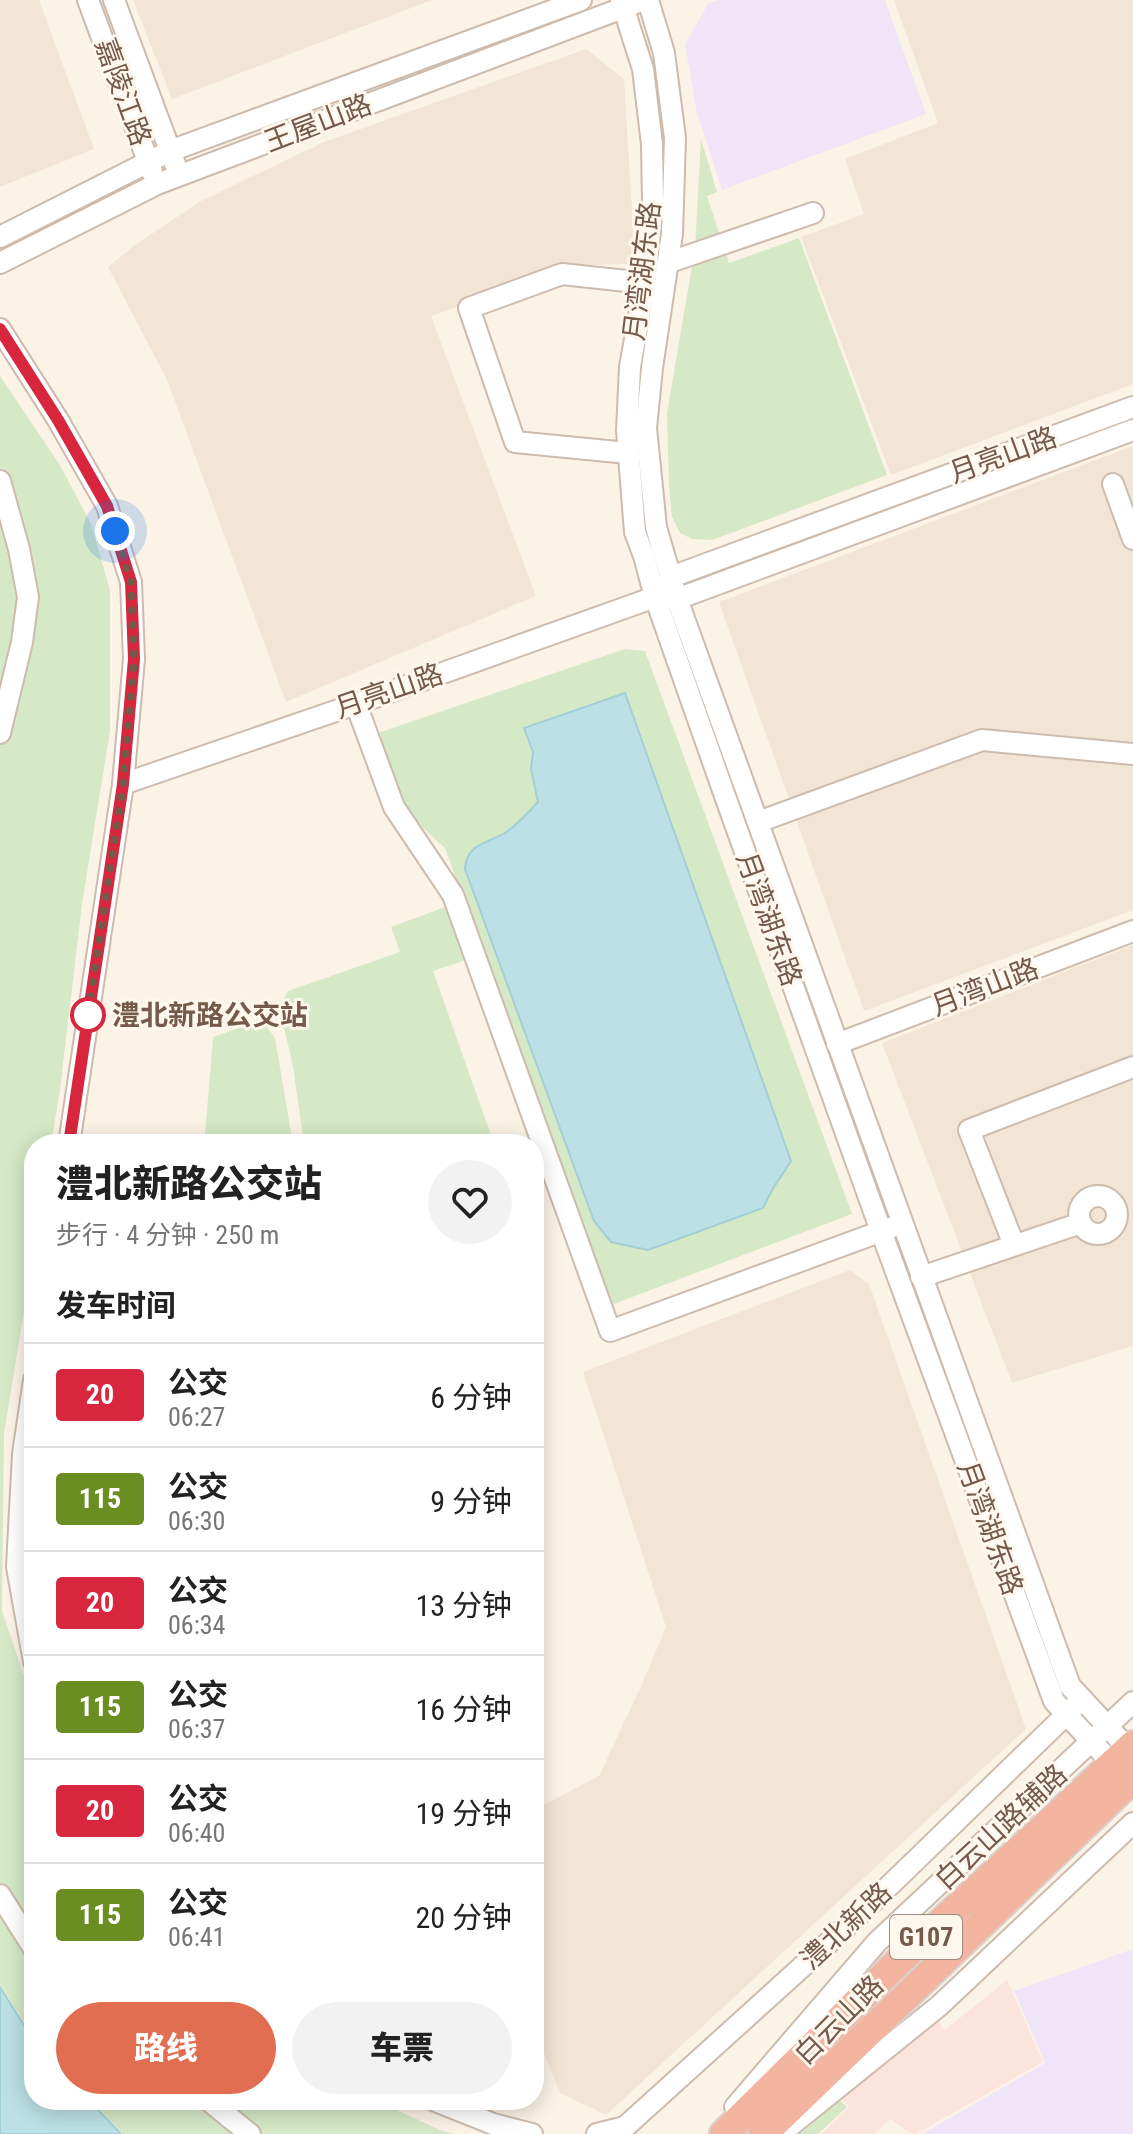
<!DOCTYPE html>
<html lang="zh">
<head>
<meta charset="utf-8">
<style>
  :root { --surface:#fff; --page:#f2f2f2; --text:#222; --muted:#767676; --line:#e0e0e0; --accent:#e16e51 }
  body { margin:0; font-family:"Roboto Condensed","Noto Sans SC",sans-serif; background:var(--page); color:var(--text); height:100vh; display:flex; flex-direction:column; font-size:30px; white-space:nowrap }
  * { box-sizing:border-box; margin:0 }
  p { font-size:26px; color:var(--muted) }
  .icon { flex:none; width:44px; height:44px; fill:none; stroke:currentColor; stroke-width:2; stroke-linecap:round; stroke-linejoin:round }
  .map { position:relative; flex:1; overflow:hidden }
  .drawer { position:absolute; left:24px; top:1134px; width:520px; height:976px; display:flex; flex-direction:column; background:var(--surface); border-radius:32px; box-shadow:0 4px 20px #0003 }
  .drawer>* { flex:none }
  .badge { padding:0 16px; border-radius:6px; font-size:28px; line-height:52px }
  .you { position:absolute; width:40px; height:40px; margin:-20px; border:6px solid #fff; border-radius:50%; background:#1a73e8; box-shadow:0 0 0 12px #1a73e833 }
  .map>.badge { position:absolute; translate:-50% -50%; box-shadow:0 0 0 4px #fff }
  h2 { padding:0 32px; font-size:30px; line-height:72px }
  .round { display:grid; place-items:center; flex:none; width:84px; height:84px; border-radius:42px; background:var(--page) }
  .summary { display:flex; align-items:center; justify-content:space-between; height:136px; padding:0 32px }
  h1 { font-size:38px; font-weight:800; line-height:60px }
  .button { display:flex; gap:16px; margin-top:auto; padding:16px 32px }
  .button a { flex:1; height:92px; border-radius:48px; background:var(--accent); color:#fff; font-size:32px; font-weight:800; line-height:92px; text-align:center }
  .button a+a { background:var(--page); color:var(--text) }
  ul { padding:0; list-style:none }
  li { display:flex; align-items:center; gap:24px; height:104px; padding:0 32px; border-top:2px solid var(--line) }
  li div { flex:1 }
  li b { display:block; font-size:30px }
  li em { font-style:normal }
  li .badge { min-width:88px; font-weight:700; text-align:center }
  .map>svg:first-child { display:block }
  .residential { fill:#f3e5d6 }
  .commercial { fill:#fbe4db }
  .education { fill:#f0e4f8 }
  .green { fill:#d5e9c6 }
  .water { fill:#bce0e5; stroke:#a2cfd6; stroke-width:2 }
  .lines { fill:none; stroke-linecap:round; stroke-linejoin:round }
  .minor-casing { stroke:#cdbbad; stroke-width:24 }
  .highway-casing { stroke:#d8d1cd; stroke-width:32 }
  .minor { stroke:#fff; stroke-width:20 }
  .highway { stroke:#f3b4a0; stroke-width:28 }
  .line-casing { stroke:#fff; stroke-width:18 }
  .line { stroke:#d7263d; stroke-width:12 }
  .walk { stroke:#755a4c; stroke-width:8; stroke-dasharray:0 14.4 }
  .stop-dot { fill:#fff; stroke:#d7263d; stroke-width:4 }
  .labels { text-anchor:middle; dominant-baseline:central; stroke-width:6; stroke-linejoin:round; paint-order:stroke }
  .shield { fill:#fef7ed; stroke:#9e897c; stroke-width:2 }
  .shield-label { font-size:26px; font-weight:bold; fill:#755a4c }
  .street-label { font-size:28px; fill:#755a4c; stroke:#fef7ed }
  .stop-label { font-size:28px; font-weight:bold; fill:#755a4c; stroke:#fef7ed; text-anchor:start }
</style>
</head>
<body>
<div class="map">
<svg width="1133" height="2134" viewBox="0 0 1133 2134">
  <rect width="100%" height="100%" fill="#fcf3e7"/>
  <g class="residential">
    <path d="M0 0H39L94 149 0 187Z"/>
    <path d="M133 0H432L172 99Z"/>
    <path d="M894 0H1133V384L891 475 801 237 864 214 845 159 938 123Z"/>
    <path d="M586 49 624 79 633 226 631 264 578 265 431 316 536 596 286 702 167 380 108 267 135 245 201 201 324 142Z"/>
    <path d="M1133 446V910L864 1011 719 602Z"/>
    <path d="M1133 945V1346L1012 1383 882 1043Z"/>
    <path d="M850 1270 869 1284 1026 1729 606 2115 560 2093 534 2028V1810L599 1776 642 1684 666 1627 583 1372Z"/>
  </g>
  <path class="commercial" d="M1007 1980 1043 2062 916 2134H912L890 2119 874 2134H821L849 2107 842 2099 935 2018 945 2030Z"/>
  <g class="education">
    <path d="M718 0H885L926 114 722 190 696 109 685 44 708 4Z"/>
    <path d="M1133 1949V2134H922L1045 2063 1014 1991Z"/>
  </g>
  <g class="green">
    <path d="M701 139 717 192 707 196 729 263 799 238 887 475 712 540 692 539 680 533 672 517 669 486 667 413 695 249Z"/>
    <path d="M0 376 60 465 92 526 110 591V731L82 904 60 1090 51 1144H34V1249L4 1434 2 1611 34 1705V2039L0 1984Z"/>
    <path d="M625 649 645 651 852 1214 611 1305 445 848 423 828 407 808 378 733Z"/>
    <path d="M448 906 466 960 433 971 492 1138 475 1144H304L293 1066 279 1006 288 991 400 952 391 927Z"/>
    <path d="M262 1020 275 1038 293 1144H191L205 1134 213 1037Z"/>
    <path d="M91 2100H375L440 2130 453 2134H123Z"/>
    <path d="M840 2100 847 2107 818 2134H800Z"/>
  </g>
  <g class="water">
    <path d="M625 693 791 1161 772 1190 763 1208 648 1250 611 1242 594 1221 465 869C466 844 488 843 505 833 517 825 528 813 538 802L531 769 533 752 524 728Z"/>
    <path d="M0 1987 34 2041V2100H89L121 2134H0Z"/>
  </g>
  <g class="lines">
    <defs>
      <g id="minor">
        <path d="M88 0 152 172"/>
        <path d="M114 0 175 164"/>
        <path d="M621 0 643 69 652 144 653 201 645 283 630 367 627 431 635 532 644 556 655 597 725 796 881 1231 1054 1701 1122 1774"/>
        <path d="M648 0 664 53 675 138 672 234 652 368 646 428 656 527 677 599 1070 1686 1133 1754"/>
        <path d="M0 237 170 151 581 0"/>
        <path d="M0 263 157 184 636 3"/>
        <path d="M667 263 813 213"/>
        <path d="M0 329 58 420 107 506 131 582 134 659 123 784 69 1144"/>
        <path d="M628 453 515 442 469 308 562 274 645 283"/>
        <path d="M0 481 19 549 28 597 22 642 0 733"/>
        <path d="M1113 484 1133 539"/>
        <path d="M663 587 671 577 1133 407"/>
        <path d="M356 704 394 807 453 895 610 1331 890 1228"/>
        <path d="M123 784 356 704 655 597 677 599 1133 430"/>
        <path d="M758 822 982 740 1133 754"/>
        <path d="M837 1044 1133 931"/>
        <circle cx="1098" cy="1215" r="19"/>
        <path d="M1014 1245 969 1130 1133 1067"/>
        <path d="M921 1277 1081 1223"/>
        <path d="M34 1380 23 1454 17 1567 34 1662"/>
        <path d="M0 1895 34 1949"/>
        <path d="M208 2100 250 2134"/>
        <path d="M433 2100 493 2124 532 2134"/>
        <path d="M735 2107 877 1942 1133 1702"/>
        <path d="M597 2134 625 2127 856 1918 1074 1707"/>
        <path d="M780 2134 939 2006 1133 1823"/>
      </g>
      <g id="highway">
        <path d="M724 2134 896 1964 1133 1745"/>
        <path d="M763 2134 1133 1778"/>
      </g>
    </defs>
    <use href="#minor" class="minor-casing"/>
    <use href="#highway" class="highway-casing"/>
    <use href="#minor" class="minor"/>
    <use href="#highway" class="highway"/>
  </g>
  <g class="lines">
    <defs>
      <path id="line" d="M0 329 58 420 107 506 131 582 134 659 123 784 69 1144"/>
    </defs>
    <use href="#line" class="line-casing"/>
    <use href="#line" class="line"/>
    <path class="walk" d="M88 1015 86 1027 123 784 134 659 131 582 115 531"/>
  </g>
  <circle class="stop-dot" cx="88" cy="1015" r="16"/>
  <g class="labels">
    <rect class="shield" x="890" y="1915" width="72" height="44" rx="6"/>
    <g class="shield-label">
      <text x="926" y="1937">G107</text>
    </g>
    <g class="street-label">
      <text transform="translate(123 92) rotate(70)">嘉陵江路</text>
      <text transform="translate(318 123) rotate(-21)">王屋山路</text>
      <text transform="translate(642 271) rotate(-83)">月湾湖东路</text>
      <text transform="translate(1003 455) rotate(-20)">月亮山路</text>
      <text transform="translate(389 691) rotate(-19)">月亮山路</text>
      <text transform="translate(769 919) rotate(70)">月湾湖东路</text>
      <text transform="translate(985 987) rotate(-21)">月湾山路</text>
      <text transform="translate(990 1528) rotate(70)">月湾湖东路</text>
      <text transform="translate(1001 1827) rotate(-43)">白云山路辅路</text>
      <text transform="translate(846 1926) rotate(-43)">澧北新路</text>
      <text transform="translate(839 2020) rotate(-45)">白云山路</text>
    </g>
    <g class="stop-label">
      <text x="112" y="1015">澧北新路公交站</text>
    </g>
  </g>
</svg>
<div class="you" style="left:115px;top:531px"></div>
<section class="drawer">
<div class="summary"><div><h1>澧北新路公交站</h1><p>步行 · 4 分钟 · 250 m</p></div><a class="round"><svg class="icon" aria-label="heart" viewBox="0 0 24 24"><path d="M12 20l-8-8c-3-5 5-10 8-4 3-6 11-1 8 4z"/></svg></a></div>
<h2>发车时间</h2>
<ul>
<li><span class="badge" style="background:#d7263d;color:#fff">20</span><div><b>公交</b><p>06:27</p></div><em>6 分钟</em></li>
<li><span class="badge" style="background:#6b8e23;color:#fff">115</span><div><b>公交</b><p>06:30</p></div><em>9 分钟</em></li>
<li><span class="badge" style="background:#d7263d;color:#fff">20</span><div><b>公交</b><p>06:34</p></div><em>13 分钟</em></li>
<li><span class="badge" style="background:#6b8e23;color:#fff">115</span><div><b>公交</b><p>06:37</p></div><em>16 分钟</em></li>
<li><span class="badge" style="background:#d7263d;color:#fff">20</span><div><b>公交</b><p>06:40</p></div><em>19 分钟</em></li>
<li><span class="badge" style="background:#6b8e23;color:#fff">115</span><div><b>公交</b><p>06:41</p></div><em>20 分钟</em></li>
</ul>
<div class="button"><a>路线</a><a>车票</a></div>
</section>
</div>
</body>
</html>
